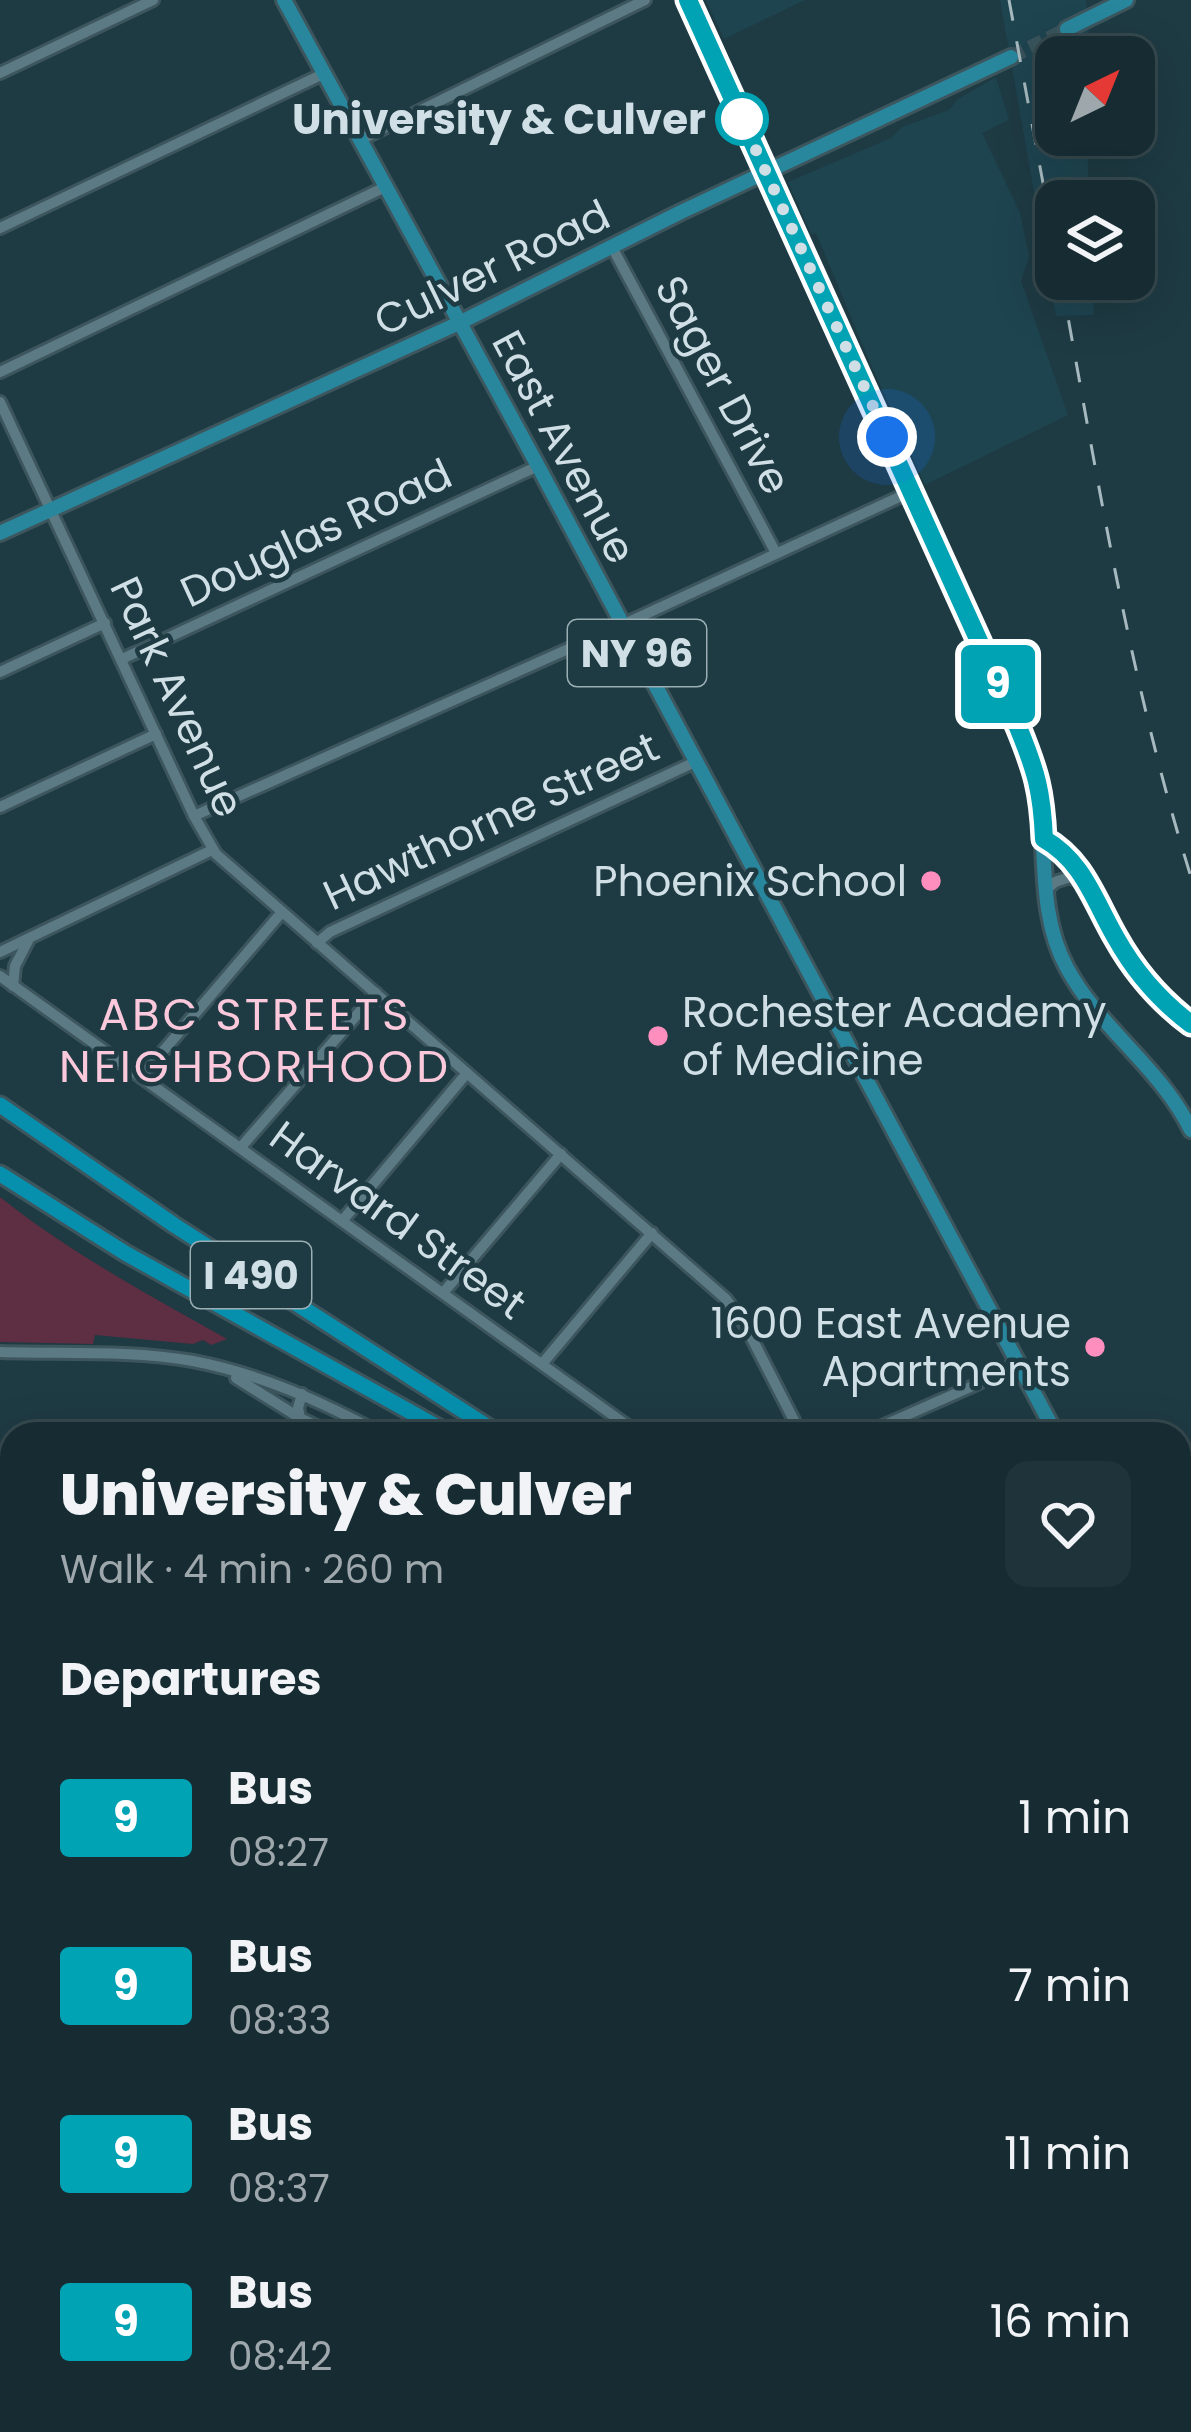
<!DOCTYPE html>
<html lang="en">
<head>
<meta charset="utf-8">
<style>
  :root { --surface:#162c32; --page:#1f343a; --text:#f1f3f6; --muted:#9ea7ac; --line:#35484d }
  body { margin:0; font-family:Poppins,sans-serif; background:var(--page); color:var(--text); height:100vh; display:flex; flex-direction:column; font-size:45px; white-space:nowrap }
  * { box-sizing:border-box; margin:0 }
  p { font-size:39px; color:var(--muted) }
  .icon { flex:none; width:66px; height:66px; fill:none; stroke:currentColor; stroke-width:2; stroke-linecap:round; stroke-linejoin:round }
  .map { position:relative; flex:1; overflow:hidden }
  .sheet { position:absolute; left:0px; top:1422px; width:1191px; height:1011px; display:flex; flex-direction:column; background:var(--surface); border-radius:36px 36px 0 0; box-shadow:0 12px 48px #0002,0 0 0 3px var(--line) }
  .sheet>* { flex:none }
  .badge { padding:0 24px; border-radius:9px; font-size:42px; line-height:78px }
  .needle { width:78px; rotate:43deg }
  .controls { position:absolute; left:1035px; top:36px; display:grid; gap:24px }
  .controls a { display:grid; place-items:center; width:120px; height:120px; border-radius:24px; background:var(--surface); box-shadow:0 12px 48px #0002,0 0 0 3px var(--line); font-size:60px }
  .you { position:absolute; width:60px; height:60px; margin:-30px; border:9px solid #fff; border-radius:50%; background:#1a73e8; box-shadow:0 0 0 18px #1a73e833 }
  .map>.badge { position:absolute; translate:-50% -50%; box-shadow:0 0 0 6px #fff }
  h2 { padding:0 60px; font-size:45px; line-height:108px }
  .round { display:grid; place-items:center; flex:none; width:126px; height:126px; border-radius:24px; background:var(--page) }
  .overview { display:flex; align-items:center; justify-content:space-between; height:204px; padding:0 60px }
  h1 { font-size:57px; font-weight:800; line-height:90px }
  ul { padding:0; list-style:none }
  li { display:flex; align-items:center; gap:36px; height:168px; padding:0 60px }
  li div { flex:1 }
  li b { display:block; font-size:45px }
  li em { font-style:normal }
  li .badge { min-width:132px; font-weight:700; text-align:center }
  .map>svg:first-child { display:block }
  .built { fill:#1e4450 }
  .green { fill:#5e2e42 }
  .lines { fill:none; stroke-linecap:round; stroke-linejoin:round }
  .major-tunnel { stroke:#39535b; stroke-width:14; stroke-dasharray:14 7; stroke-linecap:butt }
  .minor-casing { stroke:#3d565e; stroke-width:16 }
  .major-casing { stroke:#3d565e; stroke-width:20 }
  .highway-casing { stroke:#3d565e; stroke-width:21 }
  .minor { stroke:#5c7a84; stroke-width:10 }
  .major { stroke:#28879d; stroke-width:14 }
  .highway { stroke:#0690ae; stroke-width:15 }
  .rail { stroke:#a6b9bf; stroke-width:3; stroke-dasharray:21 21; stroke-linecap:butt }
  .line-casing { stroke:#fff; stroke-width:27 }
  .line { stroke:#00a3b4; stroke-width:18 }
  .walk { stroke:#cfdfe5; stroke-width:12; stroke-dasharray:0 21.6 }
  .stop-dot { fill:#fff; stroke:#00a3b4; stroke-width:6 }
  .poi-dot { fill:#fe8ebd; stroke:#1e3a43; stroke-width:4.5 }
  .labels { text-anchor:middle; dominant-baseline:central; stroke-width:9; stroke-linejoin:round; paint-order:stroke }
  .shield { fill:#1e3a43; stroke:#9aaeb4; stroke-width:3 }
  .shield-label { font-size:39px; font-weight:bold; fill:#cfdfe5 }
  .stop-label { font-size:42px; font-weight:bold; fill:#cfdfe5; stroke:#1e3a43; text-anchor:end }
  .street-label { font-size:42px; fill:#cfdfe5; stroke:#1e3a43 }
  .poi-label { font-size:42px; fill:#cfdfe5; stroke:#1e3a43; text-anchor:end }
  .neighbourhood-label { font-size:45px; letter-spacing:3px; fill:#fbc9db; stroke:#1e3a43 }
</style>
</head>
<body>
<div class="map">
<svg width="1191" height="2432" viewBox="0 0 1191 2432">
  <rect width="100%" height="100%" fill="#1e3a43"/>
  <g class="built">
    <path d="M706 0H805L724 39Z"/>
    <path d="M1000 0H1086L1091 57H1056V135H1087L1089 201H1056V279H1092L1094 315 1056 316Z"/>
    <path d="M996 77 1009 120 982 133 1020 213 1029 256 1021 281 1068 415 925 485 869 360 816 233 811 234 788 182 891 138 902 127 949 110 958 99Z"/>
    <path d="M1179 1690 1191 1713V1888L1179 1895Z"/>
  </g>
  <g class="green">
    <path d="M0 1197C70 1253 149 1295 227 1339L211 1345 203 1340 193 1344 95 1335 93 1344 0 1342Z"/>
    <path d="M0 1548 12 1553V2106L0 2112Z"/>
  </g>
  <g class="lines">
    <path class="major-tunnel" d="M1011 57 1067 29"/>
    <defs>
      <g id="minor">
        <path d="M0 73 153 0"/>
        <path d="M360 140 645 0"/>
        <path d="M0 228 323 74"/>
        <path d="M612 247 776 553"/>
        <path d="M0 372 385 187"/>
        <path d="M0 402 194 816 216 854 726 1299 745 1325 801 1434"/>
        <path d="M122 659 538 466"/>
        <path d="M0 672 105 623"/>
        <path d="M0 807 156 734"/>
        <path d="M194 816 622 625 910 492"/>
        <path d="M1044 839C1083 861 1094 901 1115 938 1135 972 1159 1000 1191 1024"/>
        <path d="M1046 890 1055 882 1070 877 1085 884"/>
        <path d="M317 943 330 932 695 762"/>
        <path d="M0 952 212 850"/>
        <path d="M0 976 639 1434"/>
        <path d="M13 986 15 966 28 941"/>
        <path d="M141 1077 282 912"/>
        <path d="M241 1147 376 993"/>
        <path d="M342 1221 467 1073"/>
        <path d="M443 1293 561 1154"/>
        <path d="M0 1352C64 1354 130 1350 193 1361 261 1374 322 1402 382 1434"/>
        <path d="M542 1364 652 1233"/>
        <path d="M236 1378 300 1418"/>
        <path d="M302 1394 298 1408 300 1418 333 1434"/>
        <path d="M864 1434 975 1385 1018 1362"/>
        <path d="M1179 1588 1191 1583"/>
        <path d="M0 2199 12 2196"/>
        <path d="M1179 2360 1191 2375"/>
        <path d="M0 2371 12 2381"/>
        <path d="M59 2421 72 2432"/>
        <path d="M277 2421 290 2432"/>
        <path d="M491 2421 504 2432"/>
        <path d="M531 2421 544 2432"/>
        <path d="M910 2431 930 2421"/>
        <path d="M148 2432 158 2421"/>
        <path d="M1111 2432 1115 2421"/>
      </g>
      <g id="major">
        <path d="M284 0 538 466 1056 1434"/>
        <path d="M688 0 1034 767C1051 832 1033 906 1067 968 1100 1029 1160 1067 1191 1130"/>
        <path d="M1067 29 1126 0"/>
        <path d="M0 533 459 323 681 212 1011 57"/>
        <path d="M1179 1663 1191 1686"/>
        <path d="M1179 2088 1191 2102"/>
        <path d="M1179 2140 1191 2134"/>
        <path d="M566 2432 589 2421"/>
      </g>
      <g id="highway">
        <path d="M0 1105 174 1225 499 1434"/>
        <path d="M0 1174 125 1253 450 1434"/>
        <path d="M1179 1962 1191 1972"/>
        <path d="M1179 1992 1191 2005"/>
        <path d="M1179 2029 1191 2041"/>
      </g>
    </defs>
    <use href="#minor" class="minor-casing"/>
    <use href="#major" class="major-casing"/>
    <use href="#highway" class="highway-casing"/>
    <use href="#minor" class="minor"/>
    <use href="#major" class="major"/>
    <use href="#highway" class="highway"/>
    <g class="rail">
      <path d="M1009 0 1056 253"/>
      <path d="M1061 279C1098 480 1130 682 1191 877"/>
    </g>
  </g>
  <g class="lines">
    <defs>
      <path id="line" d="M688 0 1018 727C1036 771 1042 791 1044 839 1083 861 1094 900 1116 938 1135 972 1159 1000 1191 1024"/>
    </defs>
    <use href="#line" class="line-casing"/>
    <use href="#line" class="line"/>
    <path class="walk" d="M742 119 740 115 887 437"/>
  </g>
  <circle class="stop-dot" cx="742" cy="119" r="24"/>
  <g class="poi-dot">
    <circle cx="931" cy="881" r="12"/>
    <circle cx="658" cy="1036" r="12"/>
    <circle cx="1095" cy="1347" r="12"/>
  </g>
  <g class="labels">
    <g class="shield">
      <rect x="568" y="620" width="138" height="66" rx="9"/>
      <rect x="191" y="1242" width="120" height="66" rx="9"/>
    </g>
    <g class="shield-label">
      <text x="637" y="653">NY 96</text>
      <text x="251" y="1275">I 490</text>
    </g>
    <g class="stop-label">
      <text x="706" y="119">University &amp; Culver</text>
    </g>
    <g class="street-label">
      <text transform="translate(492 268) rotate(-26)">Culver Road</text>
      <text transform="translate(723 385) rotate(62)">Sager Drive</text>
      <text transform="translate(564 447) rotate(62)">East Avenue</text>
      <text transform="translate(316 533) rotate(-25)">Douglas Road</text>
      <text transform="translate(177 697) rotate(65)">Park Avenue</text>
      <text transform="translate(491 821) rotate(-25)">Hawthorne Street</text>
      <text transform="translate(398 1220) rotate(36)">Harvard Street</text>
    </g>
    <g class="poi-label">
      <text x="907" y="881">Phoenix School</text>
      <text x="682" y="1012" text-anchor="start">Rochester Academy<tspan x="682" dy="48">of Medicine</tspan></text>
      <text x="1071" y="1323">1600 East Avenue<tspan x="1071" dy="48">Apartments</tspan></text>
    </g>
    <g class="neighbourhood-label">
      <text x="255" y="1014">ABC STREETS<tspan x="255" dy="52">NEIGHBORHOOD</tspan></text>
    </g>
  </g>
</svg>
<div class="controls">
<a><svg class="needle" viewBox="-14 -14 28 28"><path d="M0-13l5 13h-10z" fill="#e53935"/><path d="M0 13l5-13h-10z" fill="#9ea7ac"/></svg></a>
<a><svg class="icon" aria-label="layers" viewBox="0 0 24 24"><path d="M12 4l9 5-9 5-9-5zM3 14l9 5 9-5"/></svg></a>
</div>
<div class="you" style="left:887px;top:437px"></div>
<b class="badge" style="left:998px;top:684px;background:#00a3b4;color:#fff">9</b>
<section class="sheet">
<div class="overview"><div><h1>University &amp; Culver</h1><p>Walk · 4 min · 260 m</p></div><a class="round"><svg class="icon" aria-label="heart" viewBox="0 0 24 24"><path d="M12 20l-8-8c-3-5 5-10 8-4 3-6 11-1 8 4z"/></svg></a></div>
<h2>Departures</h2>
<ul>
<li><span class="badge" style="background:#00a3b4;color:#fff">9</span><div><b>Bus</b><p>08:27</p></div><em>1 min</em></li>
<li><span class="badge" style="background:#00a3b4;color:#fff">9</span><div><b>Bus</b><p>08:33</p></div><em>7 min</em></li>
<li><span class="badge" style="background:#00a3b4;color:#fff">9</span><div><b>Bus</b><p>08:37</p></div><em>11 min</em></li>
<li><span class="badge" style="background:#00a3b4;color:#fff">9</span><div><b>Bus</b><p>08:42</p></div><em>16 min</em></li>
</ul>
</section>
</div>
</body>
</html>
